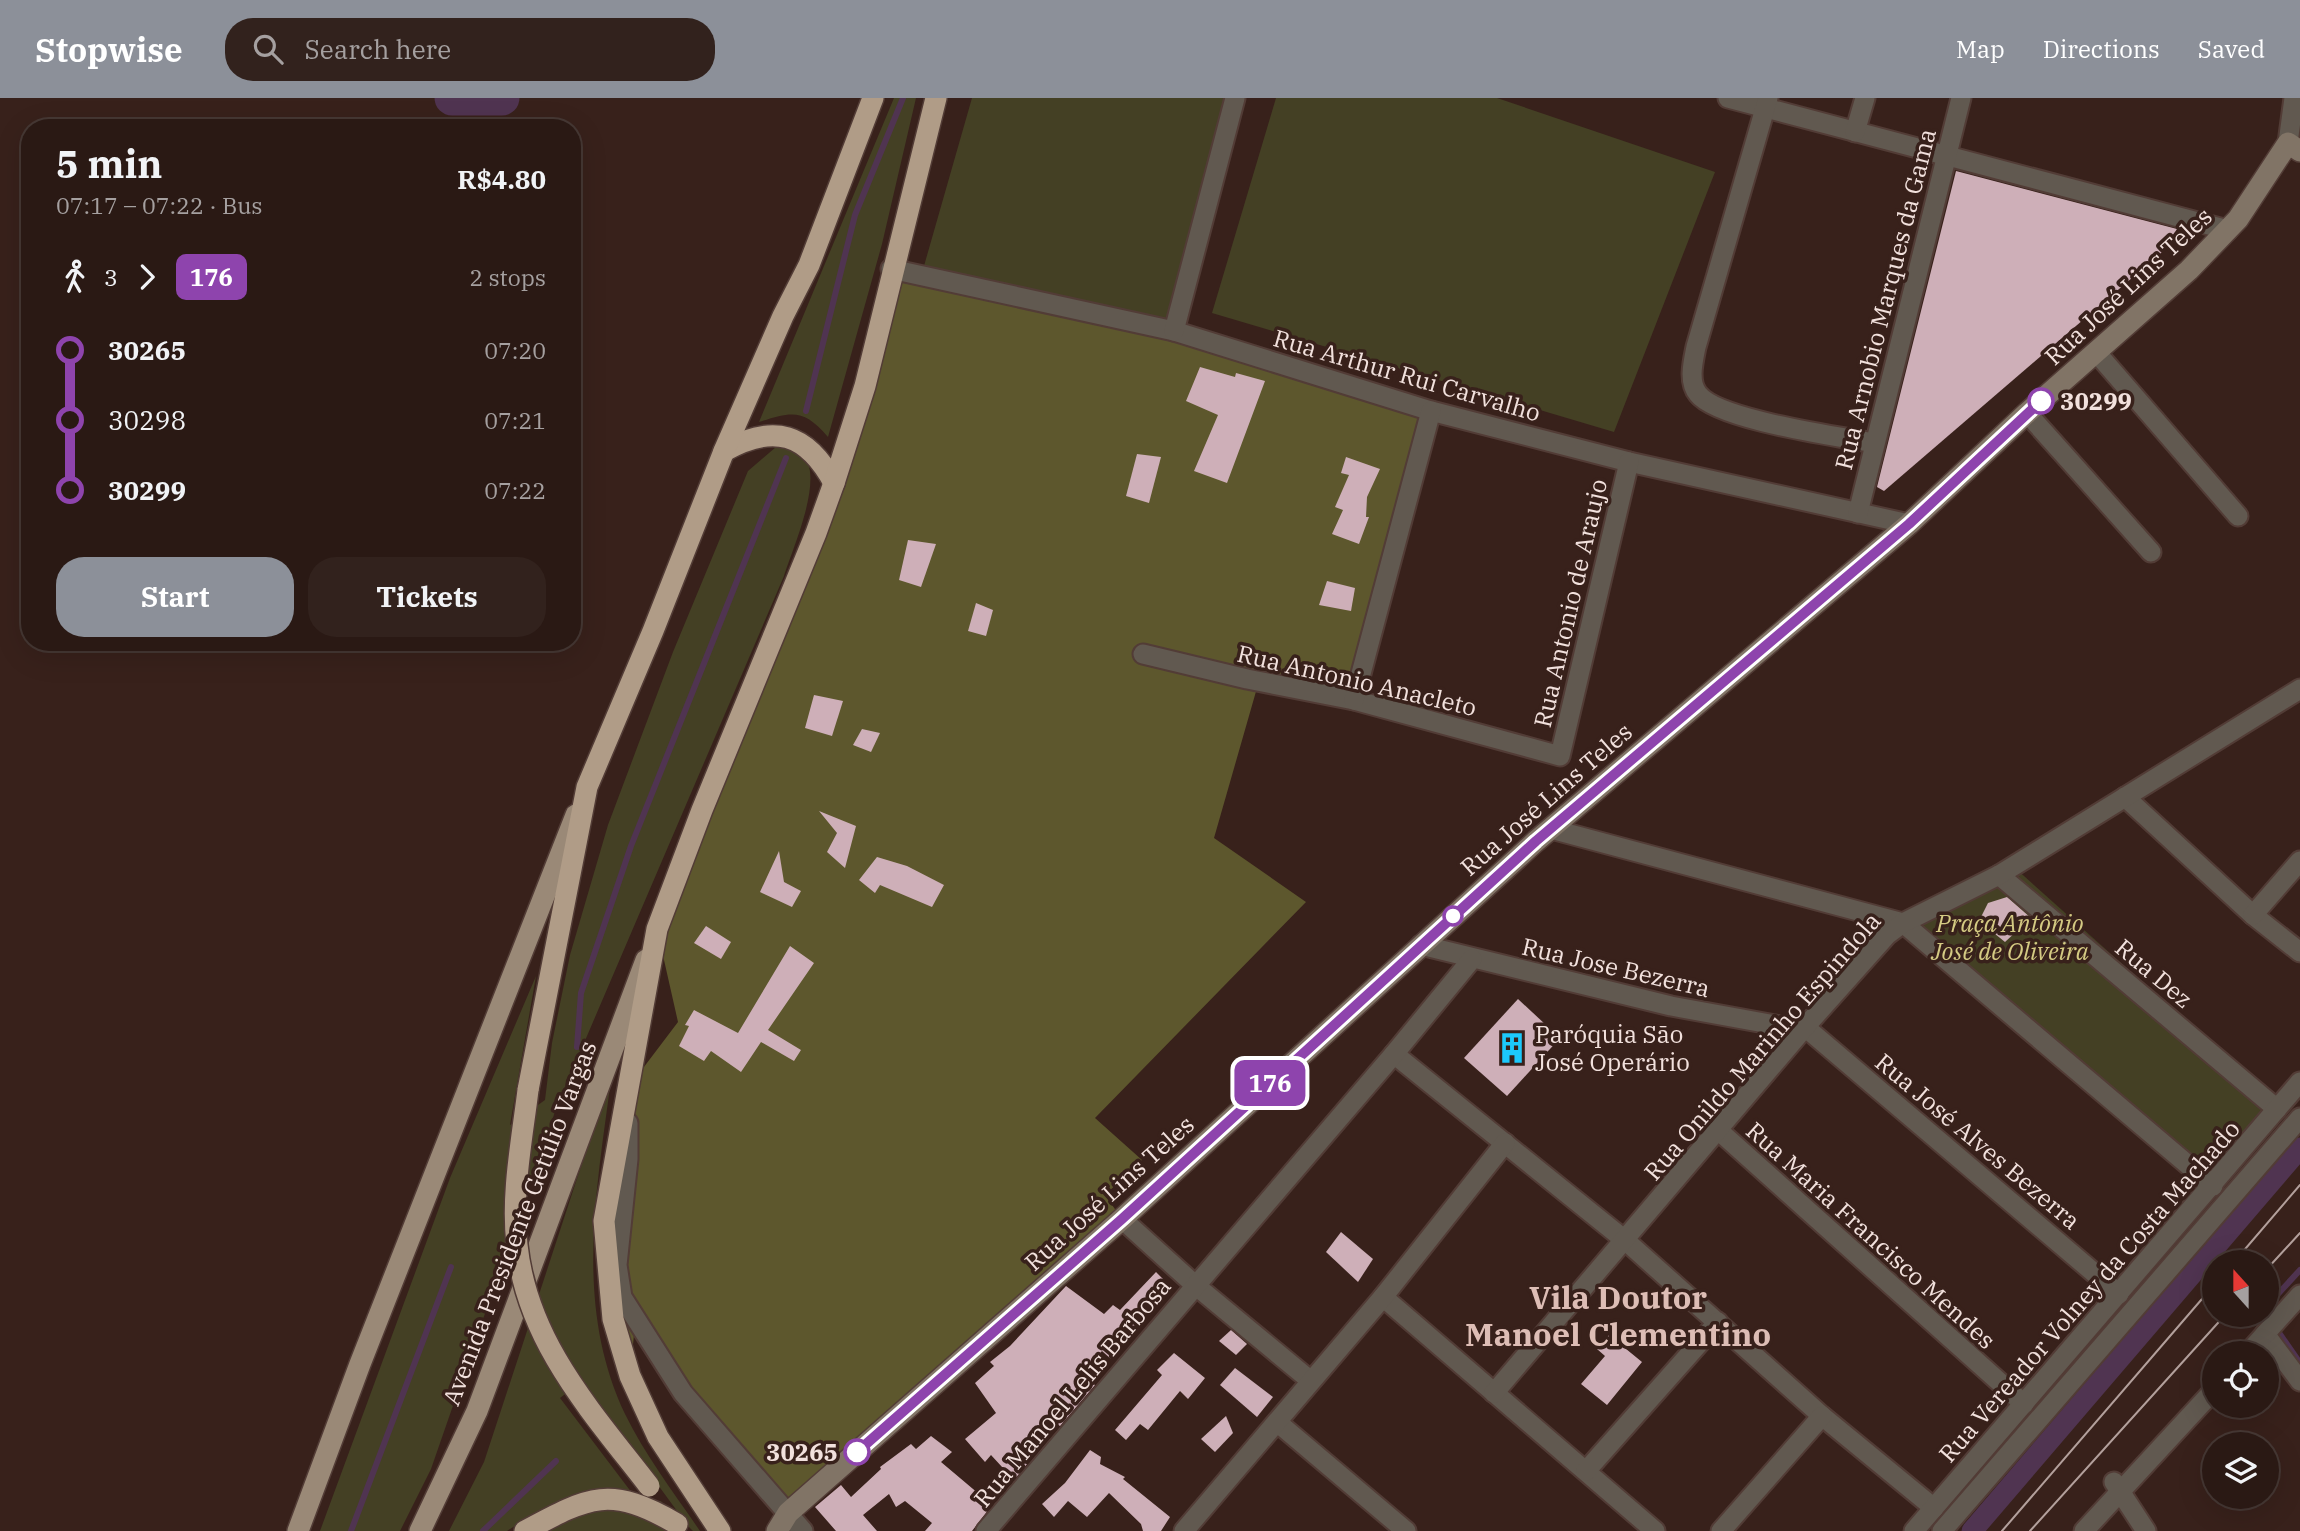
<!DOCTYPE html>
<html lang="en">
<head>
<meta charset="utf-8">
<style>
  :root { --surface:#2a1914; --page:#32221d; --text:#f1f3f6; --muted:#a5a0a0; --line:#463834; --accent:#8c9099 }
  body { margin:0; font-family:"IBM Plex Serif",serif; background:var(--page); color:var(--text); height:100vh; display:flex; flex-direction:column; font-size:26px; white-space:nowrap }
  * { box-sizing:border-box; margin:0 }
  p { font-size:23px; color:var(--muted) }
  .icon { flex:none; width:38px; height:38px; fill:none; stroke:currentColor; stroke-width:2; stroke-linecap:round; stroke-linejoin:round }
  .map { position:relative; flex:1; overflow:hidden }
  .drawer { position:absolute; left:21px; top:21px; width:560px; height:532px; display:flex; flex-direction:column; background:var(--surface); border-radius:28px; box-shadow:0 7px 28px #0002,0 0 0 2px var(--line) }
  .drawer>* { flex:none }
  .badge { padding:0 14px; border-radius:10px; font-size:24px; line-height:46px }
  .needle { width:46px; rotate:339deg }
  .fabs { position:absolute; left:2202px; top:1152px; display:grid; gap:14px }
  .fabs a { display:grid; place-items:center; width:77px; height:77px; border-radius:50%; background:var(--surface); box-shadow:0 7px 28px #0002,0 0 0 2px var(--line); font-size:35px }
  .map>.badge { position:absolute; translate:-50% -50%; box-shadow:0 0 0 4px #fff }
  .legs { display:flex; align-items:center; gap:10px; height:77px; padding:0 35px; font-size:23px }
  .legs p { margin-inline-start:auto }
  .summary { display:flex; align-items:center; justify-content:space-between; height:119px; padding:0 35px }
  h1 { font-size:38px; font-weight:700; line-height:52px }
  .action { display:flex; gap:14px; margin-top:auto; padding:14px 35px }
  .action a { flex:1; height:80px; border-radius:28px; background:var(--accent); color:#fff; font-size:28px; font-weight:700; line-height:80px; text-align:center }
  .action a+a { background:var(--page); color:var(--text) }
  ul { padding:0 35px; list-style:none }
  li { display:flex; align-items:center; gap:24px; height:70px; font-size:26px }
  li i { display:grid; place-items:center; width:10px; height:100%; margin:0 9px; background:currentColor }
  li i::after { content:''; width:18px; height:18px; margin:-9px; border:5px solid; border-radius:50%; background:var(--surface) }
  li p { margin-inline-start:auto }
  li:first-child i { background:linear-gradient(#0000 50%,currentColor 0) }
  li:last-child i { background:linear-gradient(currentColor 50%,#0000 0) }
  header { display:flex; align-items:center; gap:42px; box-sizing:border-box; height:98px; padding:0 35px; background:var(--accent); color:#fff }
  header strong { font-size:33px }
  nav { display:flex; gap:38px; margin-inline-start:auto; font-size:24px }
  .search { width:490px; height:63px; background:var(--page); display:flex; align-items:center; gap:18px; box-sizing:border-box; padding:0 24px; border-radius:28px; color:var(--muted); font-size:26px }
  .map>svg:first-child { display:block }
  .green { fill:#444024 }
  .forest { fill:#5d572d }
  .lines { fill:none; stroke-linecap:round; stroke-linejoin:round }
  .stream { stroke:#503451; stroke-width:6 }
  .canal { stroke:#503451; stroke-width:21 }
  .river { stroke:#503451; stroke-width:35 }
  .building { fill:#ceafb8 }
  .street-casing { stroke:#523c36; stroke-width:23 }
  .secondary-casing { stroke:#523c36; stroke-width:24 }
  .primary-casing { stroke:#523c36; stroke-width:24 }
  .highway-casing { stroke:#523c36; stroke-width:24 }
  .street { stroke:#615950; stroke-width:19 }
  .secondary { stroke:#817466; stroke-width:21 }
  .primary { stroke:#9a8977; stroke-width:21 }
  .highway { stroke:#b09c87; stroke-width:21 }
  .tram { stroke:#b3a09c; stroke-width:2 }
  .highway-bridge-casing { stroke:#523c36; stroke-width:24; stroke-linecap:butt }
  .highway-bridge { stroke:#b09c87; stroke-width:21 }
  .line-1-casing { stroke:#fff; stroke-width:16 }
  .line-1 { stroke:#8e44ad; stroke-width:10 }
  .stop-1-dot { fill:#fff; stroke:#8e44ad; stroke-width:3.5 }
  .labels { text-anchor:middle; dominant-baseline:central; stroke-width:7; stroke-linejoin:round; paint-order:stroke }
  .street-label { font-size:24px; fill:#f2e1dd; stroke:#38211b }
  .stop-label { font-size:24px; font-weight:bold; fill:#f2e1dd; stroke:#38211b; text-anchor:start }
  .park-label { font-size:24px; font-style:italic; fill:#d4ca83; stroke:#38211b }
  .poi-label { font-size:24px; fill:#f2e1dd; stroke:#38211b; text-anchor:start }
  .district-label { font-size:32px; font-weight:bold; fill:#ddbdb5; stroke:#38211b }
</style>
</head>
<body>
<header>
<strong>Stopwise</strong>
<div class="search"><svg class="icon" aria-label="search" viewBox="0 0 24 24"><circle cx="10" cy="10" r="6"/><path d="M15 15l6 6"/></svg>Search here</div>
<nav><a>Map</a><a>Directions</a><a>Saved</a></nav>
</header>
<div class="map">
<svg width="2300" height="1433" viewBox="0 0 2300 1433">
  <rect width="100%" height="100%" fill="#38211b"/>
  <g class="green">
    <path d="M894 0H916L882 146 828 339C804 311 793 313 759 324Z"/>
    <path d="M972 0H1225L1168 222 924 168Z"/>
    <path d="M1276 0H1497L1715 74 1614 334 1212 215Z"/>
    <path d="M776 349C784 350 795 351 802 356 826 377 792 452 784 478L557 1008 431 1371 400 1433H320L450 1080 536 878 510 1027 545 1002 552 945 570 857 608 727 673 554 748 373Z"/>
    <path d="M2014 769 2275 1003 2214 1083 1909 823Z"/>
    <path d="M612 974C597 1090 573 1206 625 1316 645 1357 674 1395 700 1433H693L688 1428 582 1283 560 1300 632 1395 599 1393 540 1412 507 1433H449L484 1364Z"/>
    <path d="M661 1403 682 1433H536L599 1408Z"/>
  </g>
  <path class="forest" d="M891 171 1174 233 1430 314 1353 599 1259 583 1214 740 1306 804 1095 1020 1142 1062 1105 1097 1122 1121 788 1415 687 1291 637 1205 630 1278 613 1221 628 990 678 924 657 831 816 435Z"/>
  <g class="lines">
    <g class="stream">
      <path d="M806 313 855 117 903 0"/>
      <path d="M577 949 581 895 631 748 786 360"/>
      <path d="M2266 1209 2300 1172"/>
      <path d="M2266 1216 2300 1265"/>
      <path d="M351 1433 451 1169"/>
      <path d="M483 1433 556 1363"/>
    </g>
    <path class="canal" d="M1972 1433 2300 1050"/>
    <path class="river" d="M452 0H502"/>
  </g>
  <g class="building">
    <path d="M1956 73 2177 131 2161 155 1884 393 1877 389Z"/>
    <path d="M1200 269 1235 279 1236 275 1265 283 1227 385 1194 373 1218 317 1186 303Z"/>
    <path d="M1137 356 1161 359 1149 405 1126 398Z"/>
    <path d="M1346 359 1380 371 1367 399 1366 419H1369L1359 446 1332 436 1343 412 1335 409 1349 377 1341 375Z"/>
    <path d="M908 442 936 446 921 489 899 482Z"/>
    <path d="M1327 483 1355 490 1351 513 1319 507Z"/>
    <path d="M976 505 993 512 986 538 968 533Z"/>
    <path d="M814 597 843 603 832 638 805 630Z"/>
    <path d="M862 631 880 635 871 654 853 647Z"/>
    <path d="M819 713 856 728 845 770 827 754 837 735Z"/>
    <path d="M779 753 784 784 801 793 792 809 760 794Z"/>
    <path d="M877 759 907 768 944 787 932 809 880 787 875 795 859 782Z"/>
    <path d="M2007 799 2031 820 2005 844 1979 823 1988 805Z"/>
    <path d="M706 828 731 844 721 861 694 845Z"/>
    <path d="M790 848 814 865 768 932 801 952 794 963 761 944 741 974 711 953 704 963 679 948 689 928 685 927 694 912 738 935Z"/>
    <path d="M1518 901 1560 940 1507 998 1464 960Z"/>
    <path d="M1341 1134 1373 1161 1358 1184 1326 1154Z"/>
    <path d="M1156 1174 1167 1185 1169 1195 1143 1218 1111 1261 1102 1253 1081 1276 1095 1287 1060 1328 1054 1324 1019 1358 1027 1366 1014 1382 991 1357 985 1364 965 1341 996 1315 975 1285 994 1268 990 1264 1010 1248 1066 1188 1104 1216 1113 1207 1120 1212Z"/>
    <path d="M1231 1232 1247 1246 1236 1257 1219 1243Z"/>
    <path d="M1609 1237 1642 1264 1607 1307 1581 1286 1605 1258 1597 1251Z"/>
    <path d="M1174 1255 1205 1280 1188 1301 1180 1293 1148 1332 1140 1326 1126 1342 1115 1332 1162 1277 1157 1272Z"/>
    <path d="M1235 1270 1273 1299 1257 1319 1220 1287Z"/>
    <path d="M1226 1318 1233 1335 1215 1354 1201 1341Z"/>
    <path d="M931 1338 952 1354 941 1364 992 1407 972 1433H925L932 1425 905 1403 896 1409 889 1396 863 1417 877 1433H836L815 1409 841 1387 851 1399 881 1371 880 1369 911 1346 916 1351Z"/>
    <path d="M1090 1352 1101 1359 1100 1366 1125 1379 1123 1381 1170 1419 1161 1433H1143L1141 1426 1109 1395 1087 1419 1068 1403 1054 1419 1042 1406 1065 1385Z"/>
  </g>
  <g class="lines">
    <defs>
      <g id="street">
        <path d="M1728 0 2228 132"/>
        <path d="M1768 0 1696 249C1693 264 1688 284 1698 296 1718 322 1837 338 1874 345"/>
        <path d="M1855 34 1865 0"/>
        <path d="M2288 45 2294 0"/>
        <path d="M891 171 1174 233 1431 313 1629 364 1909 426"/>
        <path d="M1174 233 1235 0"/>
        <path d="M2096 254 2238 418"/>
        <path d="M2027 315 2151 454"/>
        <path d="M1858 415 1961 0"/>
        <path d="M1143 556 1247 581 1354 602 1560 658 1629 364"/>
        <path d="M1354 602 1431 313"/>
        <path d="M2125 699 2253 817 2300 854"/>
        <path d="M1551 731 1903 825 2213 1088"/>
        <path d="M1999 777 2277 1011"/>
        <path d="M2253 817 2300 763"/>
        <path d="M1421 847 1671 908 1803 932"/>
        <path d="M1805 929 2119 1196"/>
        <path d="M1394 956 1626 1143 1822 1318 1934 1410"/>
        <path d="M628 1025V1061L617 1167 622 1199 683 1295 803 1433"/>
        <path d="M1718 1032 2024 1306"/>
        <path d="M1122 1121 1195 1187 1311 1283"/>
        <path d="M1383 1199 1655 1433"/>
        <path d="M2265 1236 2300 1283"/>
        <path d="M2248 1255 2300 1197"/>
        <path d="M1494 1295 1805 929 1887 837 1903 825 1999 777 2300 591"/>
        <path d="M1277 1324 1406 1433"/>
        <path d="M1586 1373 1718 1224"/>
        <path d="M2114 1384 2146 1433"/>
        <path d="M986 1433 1394 956 1472 861"/>
        <path d="M1184 1433 1383 1199 1505 1045"/>
        <path d="M1721 1433 1822 1318"/>
        <path d="M1914 1433 2300 984"/>
        <path d="M1942 1433 2300 1020"/>
        <path d="M2084 1433 2214 1292"/>
      </g>
      <path id="secondary" d="M777 1433 788 1415 1122 1121 1536 743 1909 426 2027 315 2189 172 2238 121 2288 45 2300 53"/>
      <g id="primary">
        <path d="M298 1433 360 1266 576 717"/>
        <path d="M420 1433 477 1313 646 862"/>
      </g>
      <g id="highway">
        <path d="M724 353C774 325 807 335 834 385"/>
        <path d="M528 992 587 689 653 533 724 353 783 218 809 167 873 0"/>
        <path d="M525 1433C590 1398 610 1387 677 1426"/>
        <path d="M720 1433 658 1339 630 1278 613 1221 604 1123 657 831 702 712 816 435 834 385 865 288 936 0"/>
      </g>
    </defs>
    <use href="#street" class="street-casing"/>
    <use href="#secondary" class="secondary-casing"/>
    <use href="#primary" class="primary-casing"/>
    <use href="#highway" class="highway-casing"/>
    <use href="#street" class="street"/>
    <use href="#secondary" class="secondary"/>
    <use href="#primary" class="primary"/>
    <use href="#highway" class="highway"/>
    <g class="tram">
      <path d="M2234 1164 2300 1087"/>
      <path d="M2266 1172 2300 1135"/>
      <path d="M2002 1433 2214 1187"/>
      <path d="M2030 1433 2226 1216"/>
    </g>
    <defs>
      <path id="highway-bridge" d="M528 992C522 1042 511 1096 517 1147 527 1244 592 1314 649 1388"/>
    </defs>
    <use href="#highway-bridge" class="highway-bridge-casing"/>
    <use href="#highway-bridge" class="highway-bridge"/>
  </g>
  <g class="lines">
    <defs>
      <path id="line-1" d="M857 1354 1122 1121 1536 743 1909 426 2041 303"/>
    </defs>
    <use href="#line-1" class="line-1-casing"/>
    <use href="#line-1" class="line-1"/>
  </g>
  <defs>
    <symbol id="building-bare" viewBox="-9 -9 18 18"><path d="M-4-6H4V6H1V3H-1V6H-4ZM-2.5-4.3h1.7v1.8h-1.7ZM.8-4.3h1.7v1.8H.8ZM-2.5-1h1.7V.8h-1.7ZM.8-1h1.7V.8H.8Z" fill="#1cc9fc" stroke="#38211b" stroke-width="2.5" paint-order="stroke"/></symbol>
  </defs>
  <g fill-rule="evenodd">
    <use href="#building-bare" x="1490" y="928" width="44" height="44"/>
  </g>
  <g class="stop-1-dot">
    <circle cx="2041" cy="303" r="12"/>
    <circle cx="1453" cy="818" r="9"/>
    <circle cx="857" cy="1354" r="12"/>
  </g>
  <g class="labels">
    <g class="street-label">
      <text transform="translate(2128 188) rotate(-43)">Rua José Lins Teles</text>
      <text transform="translate(1885 201) rotate(-76)">Rua Arnobio Marques da Gama</text>
      <text transform="translate(1407 277) rotate(16)">Rua Arthur Rui Carvalho</text>
      <text transform="translate(1570 505) rotate(-77)">Rua Antonio de Araujo</text>
      <text transform="translate(1357 582) rotate(13)">Rua Antonio Anacleto</text>
      <text transform="translate(1546 701) rotate(-41)">Rua José Lins Teles</text>
      <text transform="translate(1616 869) rotate(13)">Rua Jose Bezerra</text>
      <text transform="translate(2154 875) rotate(40)">Rua Dez</text>
      <text transform="translate(1762 948) rotate(-49)">Rua Onildo Marinho Espindola</text>
      <text transform="translate(1978 1043) rotate(40)">Rua José Alves Bezerra</text>
      <text transform="translate(1109 1095) rotate(-42)">Rua José Lins Teles</text>
      <text transform="translate(519 1125) rotate(-69)">Avenida Presidente Getúlio Vargas</text>
      <text transform="translate(1871 1137) rotate(42)">Rua Maria Francisco Mendes</text>
      <text transform="translate(2089 1193) rotate(-49)">Rua Vereador Volney da Costa Machado</text>
      <text transform="translate(1072 1294) rotate(-50)">Rua Manoel Lelis Barbosa</text>
    </g>
    <g class="stop-label">
      <text x="2060" y="303">30299</text>
      <text x="838" y="1354" text-anchor="end">30265</text>
    </g>
    <g class="park-label">
      <text x="2010" y="825">Praça Antônio<tspan x="2010" dy="28">José de Oliveira</tspan></text>
    </g>
    <g class="poi-label">
      <text x="1535" y="936">Paróquia São<tspan x="1535" dy="28">José Operário</tspan></text>
    </g>
    <g class="district-label">
      <text x="1618" y="1199">Vila Doutor<tspan x="1618" dy="37">Manoel Clementino</tspan></text>
    </g>
  </g>
</svg>
<div class="fabs">
<a><svg class="needle" viewBox="-14 -14 28 28"><path d="M0-13l5 13h-10z" fill="#e53935"/><path d="M0 13l5-13h-10z" fill="#a5a0a0"/></svg></a>
<a><svg class="icon" aria-label="locate" viewBox="0 0 24 24"><circle cx="12" cy="12" r="6"/><path d="M12 2v4M12 18v4M2 12h4M18 12h4"/></svg></a>
<a><svg class="icon" aria-label="layers" viewBox="0 0 24 24"><path d="M12 4l9 5-9 5-9-5zM3 14l9 5 9-5"/></svg></a>
</div>
<b class="badge" style="left:1270px;top:985px;background:#8e44ad;color:#fff">176</b>
<section class="drawer">
<div class="summary"><div><h1>5 min</h1><p>07:17 – 07:22 · Bus</p></div><b>R$4.80</b></div>
<div class="legs"><svg class="icon" aria-label="walk" viewBox="0 0 24 24"><circle cx="13" cy="4" r="2"/><path d="M13 8l-2 6 4 7M11 14l-3 7M7 12l3-4h3l4 4"/></svg>3<svg class="icon" aria-label="forward" viewBox="0 0 24 24"><path d="M9 5l7 7-7 7"/></svg><b class="badge" style="background:#8e44ad;color:#fff">176</b><p>2 stops</p></div>
<ul>
<li><i style="color:#8e44ad"></i><b>30265</b><p>07:20</p></li>
<li><i style="color:#8e44ad"></i><span>30298</span><p>07:21</p></li>
<li><i style="color:#8e44ad"></i><b>30299</b><p>07:22</p></li>
</ul>
<div class="action"><a>Start</a><a>Tickets</a></div>
</section>
</div>
</body>
</html>
